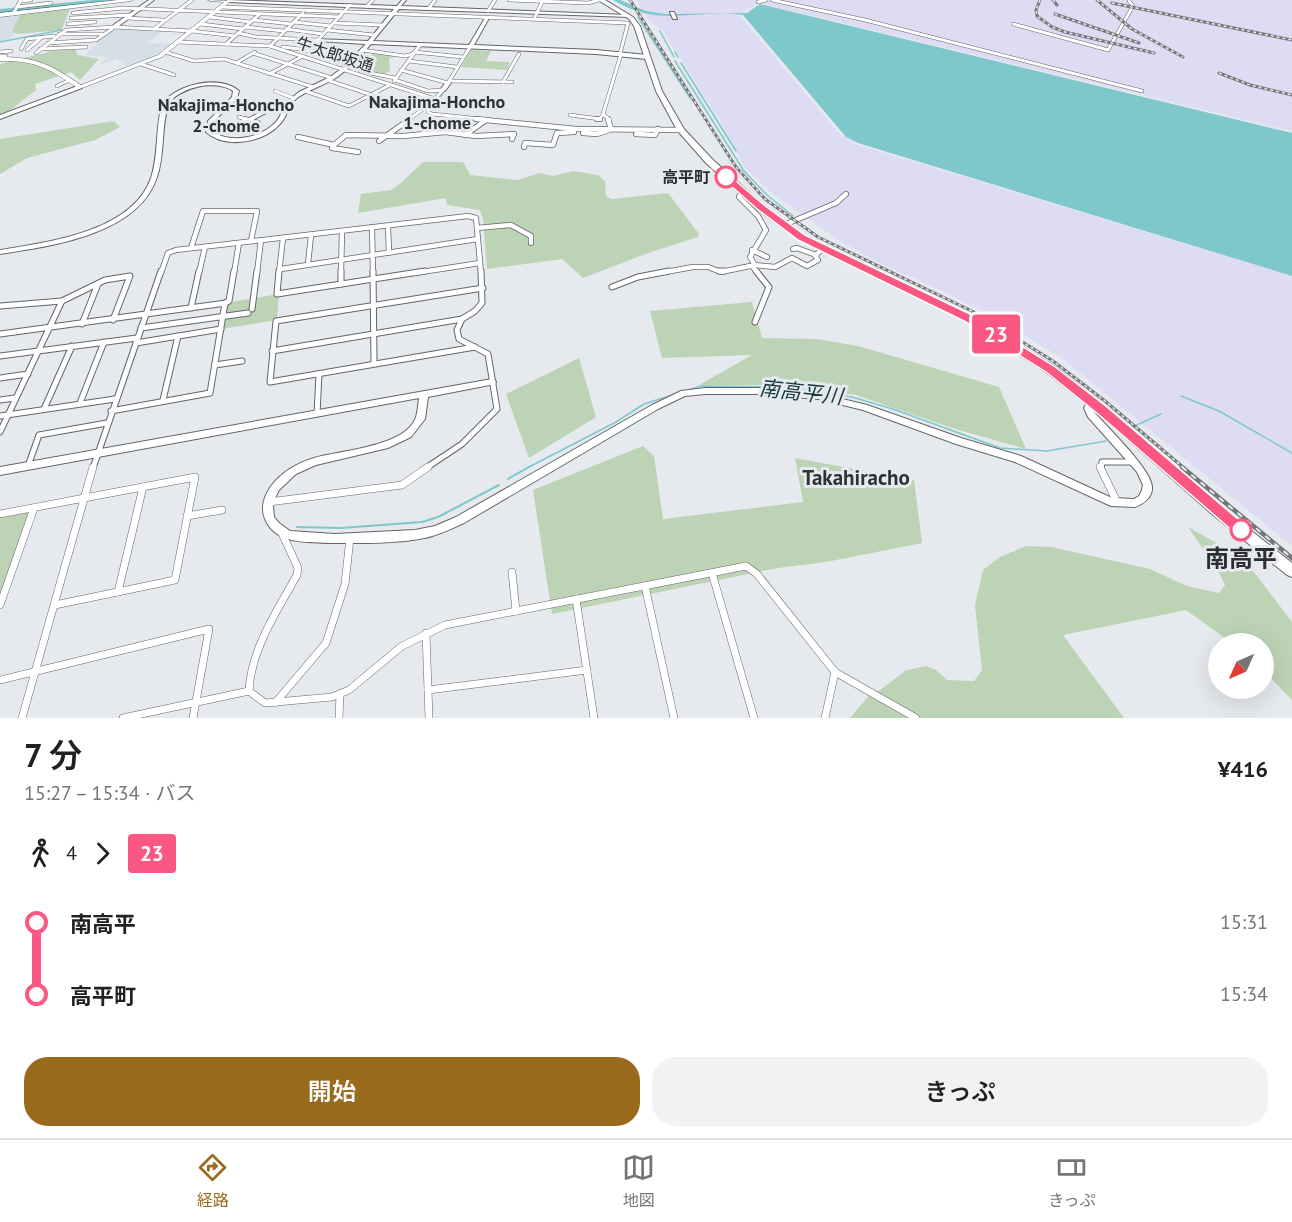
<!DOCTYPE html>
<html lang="ja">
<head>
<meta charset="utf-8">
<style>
  :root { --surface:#fff; --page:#f2f2f2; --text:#202124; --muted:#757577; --line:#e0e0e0; --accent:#9a6a1c }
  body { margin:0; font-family:"PT Sans","Noto Sans JP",sans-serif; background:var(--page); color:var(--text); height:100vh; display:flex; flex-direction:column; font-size:22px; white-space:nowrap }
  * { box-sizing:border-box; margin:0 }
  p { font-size:20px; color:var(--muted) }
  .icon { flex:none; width:33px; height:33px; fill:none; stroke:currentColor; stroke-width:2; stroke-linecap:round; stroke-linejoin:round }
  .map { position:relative; height:718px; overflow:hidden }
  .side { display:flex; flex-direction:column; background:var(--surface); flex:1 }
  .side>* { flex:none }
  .badge { padding:0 12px; border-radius:4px; font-size:21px; line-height:39px }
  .needle { width:39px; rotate:225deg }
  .fabs { position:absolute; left:1208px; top:633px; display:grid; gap:12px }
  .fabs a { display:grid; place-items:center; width:66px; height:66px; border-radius:50%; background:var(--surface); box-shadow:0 6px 24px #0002; font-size:30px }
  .map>.badge { position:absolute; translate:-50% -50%; box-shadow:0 0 0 3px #fff }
  .legs { display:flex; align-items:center; gap:9px; height:66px; padding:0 24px; font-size:20px }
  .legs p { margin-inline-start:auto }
  .head { display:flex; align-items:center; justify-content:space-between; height:102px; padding:0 24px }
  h1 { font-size:33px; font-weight:600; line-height:45px }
  .cta { display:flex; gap:12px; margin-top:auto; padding:12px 24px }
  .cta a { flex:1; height:69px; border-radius:24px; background:var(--accent); color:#fff; font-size:24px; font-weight:600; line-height:69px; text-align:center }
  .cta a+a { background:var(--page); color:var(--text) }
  ul { padding:0 24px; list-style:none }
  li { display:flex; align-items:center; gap:21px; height:72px; font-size:22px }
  li i { display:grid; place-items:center; width:9px; height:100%; margin:0 8px; background:currentColor }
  li i::after { content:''; width:15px; height:15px; margin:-8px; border:4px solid; border-radius:50%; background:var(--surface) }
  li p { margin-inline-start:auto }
  li:first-child i { background:linear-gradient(#0000 50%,currentColor 0) }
  li:last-child i { background:linear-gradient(currentColor 50%,#0000 0) }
  .menu { display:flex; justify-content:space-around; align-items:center; height:84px; border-top:2px solid var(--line); background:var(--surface); font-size:16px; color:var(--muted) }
  .menu a { display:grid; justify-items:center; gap:3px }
  .menu .on { color:var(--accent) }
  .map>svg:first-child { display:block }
  .industrial { fill:#dedcf2 }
  .built { fill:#d6dfe8 }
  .green { fill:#bdd3b6 }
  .water { fill:#7ec8cc }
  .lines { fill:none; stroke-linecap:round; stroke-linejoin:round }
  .stream-far1 { stroke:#7ec8cc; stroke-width:1.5 }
  .stream { stroke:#7ec8cc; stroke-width:2 }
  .river { fill:#7ec8cc; fill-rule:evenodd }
  .street-far3-casing { stroke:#636669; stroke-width:4 }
  .street-far2-casing { stroke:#636669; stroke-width:6 }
  .street-far1-casing { stroke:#636669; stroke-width:7 }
  .street-casing { stroke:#636669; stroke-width:8 }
  .secondary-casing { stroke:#636669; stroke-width:2 }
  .primary-casing { stroke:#636669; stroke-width:1 }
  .highway-casing { stroke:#636669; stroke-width:2 }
  .street-far3 { stroke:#fff; stroke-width:3 }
  .street-far2 { stroke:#fff; stroke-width:4.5 }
  .street-far1 { stroke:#fff; stroke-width:5 }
  .street { stroke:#fff; stroke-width:7 }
  .secondary { fill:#fff; fill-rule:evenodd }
  .primary { fill:#fff; fill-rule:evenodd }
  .highway { fill:#fff; fill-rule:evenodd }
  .rail-far1-casing { stroke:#747678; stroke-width:3 }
  .rail-casing { stroke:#747678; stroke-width:4.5 }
  .rail-far1 { stroke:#e6e9ed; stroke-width:1.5; stroke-dasharray:3; stroke-linecap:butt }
  .rail { stroke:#e6e9ed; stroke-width:2; stroke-dasharray:6; stroke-linecap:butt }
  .line-1 { fill:#fa5882; stroke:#fff; stroke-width:1.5 }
  .stop-1-dot { fill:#fff; stroke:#fa5882; stroke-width:3 }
  .labels { text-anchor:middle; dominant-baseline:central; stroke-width:6; stroke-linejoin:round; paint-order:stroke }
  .far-street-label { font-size:16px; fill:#2d2e2f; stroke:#e6e9ed }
  .far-stop-label { font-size:16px; font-weight:bold; fill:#2d2e2f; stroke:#e6e9ed; text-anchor:end }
  .far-neighbourhood-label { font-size:18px; font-weight:bold; fill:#303335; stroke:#e6e9ed }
  .water-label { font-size:21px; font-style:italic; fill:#163a3c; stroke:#e6e9ed }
  .neighbourhood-label { font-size:21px; font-weight:bold; fill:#303335; stroke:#e6e9ed }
  .near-stop-label { font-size:24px; font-weight:bold; fill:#2d2e2f; stroke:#e6e9ed }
</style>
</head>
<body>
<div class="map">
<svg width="1292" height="718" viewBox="0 0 1292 718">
  <rect width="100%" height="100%" fill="#e6e9ed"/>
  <path class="industrial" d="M636 0H1292V131L759 3 739 15 839 133 855 144 1292 276V546L1063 359 999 320 943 291 879 263 840 241 774 195 744 167 723 126 662 29 650 22Z"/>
  <g class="built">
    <path d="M71 9 62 30 15 34 8 40 0 42V17Z"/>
    <path d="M116 28 164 30 148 43 171 44 151 57 127 66 116 59 98 65 108 57 85 55 97 44 96 42Z"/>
  </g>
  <g class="green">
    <path d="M70 9 61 30 17 34 12 31 20 15Z"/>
    <path d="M75 49 78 55 99 59 80 80 71 72 35 84 36 90 8 112 0 114V64L53 51Z"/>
    <path d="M471 50 491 51 486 61 510 62 507 70 461 67Z"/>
    <path d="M375 53 395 56 389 59 390 71 382 75 362 70 370 68 373 60 370 56Z"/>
    <path d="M114 121 120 127 95 140 27 158 0 174V139Z"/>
    <path d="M423 162H461L464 163 470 175 518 180 540 173 553 176 573 171 598 175 605 181 606 196 612 199 668 193 699 234 698 237 648 253 583 278 562 259 487 269 483 219 480 210 447 205 446 198 358 213 361 194 391 190 401 183Z"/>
    <path d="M279 294 277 320 221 329 225 303Z"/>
    <path d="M752 302 762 338 817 339 858 346 999 387 1026 449 952 428 856 395 780 385H699L752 355 662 358 650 311Z"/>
    <path d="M579 358 596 417 529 458 506 394Z"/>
    <path d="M643 446 654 456 663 519 803 502 795 458 914 480 922 543 826 562 778 568 552 614 533 490Z"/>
    <path d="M29 510 30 512 0 599V516Z"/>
    <path d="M1188 527 1227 549 1254 572 1292 622V700L1263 670V644L1232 643 1186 610 1063 635 1124 718H850L872 692 879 691 905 671 926 666 936 670 947 680 974 681 982 670 975 605 983 570 1000 557 1026 546 1051 547 1150 569 1187 586 1219 593 1225 585 1217 569Z"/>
  </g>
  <path class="water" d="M613 0H620L646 11 665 14 747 13 760 4 1292 133V276L858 143 846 137 743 15C693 8 661 29 613 0Z"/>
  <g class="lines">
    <g class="stream-far1">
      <path d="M638 17 642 24"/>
      <path d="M643 25 690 98"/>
      <path d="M660 31 674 57"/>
      <path d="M0 42 62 30"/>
      <path d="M675 52 678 57"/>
      <path d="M675 61 744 171 767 195 793 216"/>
      <path d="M681 63 736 151"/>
      <path d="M437 103 444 91"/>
      <path d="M1181 396 1219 411 1292 453"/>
      <path d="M1132 427 1161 414"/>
      <path d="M527 468 616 422 644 404 701 386 785 387 852 397 893 409 1000 448 1047 451 1106 441"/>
    </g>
    <g class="stream">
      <path d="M508 479 529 467"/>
      <path d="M297 527 341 528 422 522 438 517 499 485"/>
    </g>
    <path class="river" d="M93 0H113L110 2 0 13V9Z"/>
    <defs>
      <g id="street-far3">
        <path d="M509 0 588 3 599 0"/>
        <path d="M772 0 865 20 1142 91"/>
        <path d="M20 1 31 0"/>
        <path d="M758 2 766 0"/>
        <path d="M367 6 373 0"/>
        <path d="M17 7 51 3"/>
        <path d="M221 7 628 23 620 54"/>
        <path d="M429 8 435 0"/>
        <path d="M488 11 495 0"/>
        <path d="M73 13 123 8 340 17"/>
        <path d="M13 14 21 0"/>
        <path d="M210 17 250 22"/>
        <path d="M535 17 543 0"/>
        <path d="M71 18 131 15"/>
        <path d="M127 18 163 20"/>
        <path d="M253 20 291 24"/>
        <path d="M294 22 331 26"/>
        <path d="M334 23 383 25"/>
        <path d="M68 24 95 22"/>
        <path d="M201 24 243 29"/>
        <path d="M1013 24 1108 50 1133 6 1129 1"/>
        <path d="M245 27 284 31"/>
        <path d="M154 29 192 0"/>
        <path d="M286 29 323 34"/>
        <path d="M327 30 374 35"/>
        <path d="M192 31 235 36"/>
        <path d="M238 33 256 37 317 40"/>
        <path d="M59 34H103"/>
        <path d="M178 42 270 46 435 99"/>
        <path d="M48 43 96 40 112 29"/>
        <path d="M226 44 260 14"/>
        <path d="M270 46 303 13"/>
        <path d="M283 47 308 50"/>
        <path d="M311 47 359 54"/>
        <path d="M21 49 27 39 54 36"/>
        <path d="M40 49 86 47"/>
        <path d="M27 50 42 37"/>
        <path d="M362 50 405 56 413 54"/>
        <path d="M307 51 356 57"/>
        <path d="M308 51 350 5"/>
        <path d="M0 52 11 51"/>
        <path d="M165 52 194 61 224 59 313 87"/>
        <path d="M414 52 463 57"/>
        <path d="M36 53 66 30 114 27 192 31"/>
        <path d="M253 53 332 78"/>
        <path d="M0 56H6L4 58"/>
        <path d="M409 61 457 67"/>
        <path d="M236 63 255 52"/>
        <path d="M141 64 174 75"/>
        <path d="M401 70 448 83 470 47"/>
        <path d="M360 71 395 78"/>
        <path d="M269 74 303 56"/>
        <path d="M327 80 372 95"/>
        <path d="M395 80 428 91 443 90"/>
        <path d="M394 81 420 45"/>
        <path d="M449 81 512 82"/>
        <path d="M503 82 519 54"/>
        <path d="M57 86 70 80"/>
        <path d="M275 91 293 98"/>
        <path d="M305 91 349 106 390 85"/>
        <path d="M379 98 411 108 426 107"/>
        <path d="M428 106V112L432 114 491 120"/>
        <path d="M570 115 600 119 603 114"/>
        <path d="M239 117 249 120"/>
        <path d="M408 120 430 104 443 90"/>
        <path d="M610 120 603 114 621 54"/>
      </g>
      <g id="street-far2">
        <path d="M244 119 258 123"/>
        <path d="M476 119 576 129 681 130"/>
        <path d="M597 119H600"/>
        <path d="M608 119 611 129"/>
        <path d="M583 133 597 134 609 130"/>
        <path d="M636 134 655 135 658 129"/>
        <path d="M465 135 486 120"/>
        <path d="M298 137 334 145 346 135 404 136 445 132 476 136 514 134 512 139"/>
        <path d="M379 141 410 119"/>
        <path d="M334 145 332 148 358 152"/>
        <path d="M524 147 525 143 553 145 557 133 574 132"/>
        <path d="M784 225 836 203 846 194"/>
        <path d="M388 226 389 253"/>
        <path d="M372 227 373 273"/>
        <path d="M477 228 511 225 531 236V243"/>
        <path d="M191 248 203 211H257L251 241"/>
        <path d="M793 249 797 248 816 255"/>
        <path d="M752 250 767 257"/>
        <path d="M308 264 311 235"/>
        <path d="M755 265 775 267 792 258 807 266 818 260 815 256 822 249"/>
        <path d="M752 266 758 273"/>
        <path d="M281 269 478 239"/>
        <path d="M161 273 168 253 176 250 468 216 476 218 481 273"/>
        <path d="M199 273 205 247"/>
        <path d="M234 273 239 243"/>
        <path d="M257 273 261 240"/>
        <path d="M279 273 283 238"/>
        <path d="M341 273 342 231"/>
        <path d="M415 273 480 263"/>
        <path d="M660 273 693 267H708L721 272 755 265 750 257 766 230 758 216 739 197 743 191"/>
      </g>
      <g id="street-far1">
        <path d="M279 271 277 294 425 271"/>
        <path d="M373 271 374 363"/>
        <path d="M719 271H724"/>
        <path d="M341 284V271"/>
        <path d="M612 287 638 277 669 271"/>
        <path d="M62 301 105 280 130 276 113 320"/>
        <path d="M0 306 62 301 0 432"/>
        <path d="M191 308 199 271"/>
        <path d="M252 309 257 271"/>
        <path d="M755 322 769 287 756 271"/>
        <path d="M82 324 98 284"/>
        <path d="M141 328 248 313"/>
        <path d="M0 334 226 303"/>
        <path d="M136 343 221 329"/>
        <path d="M475 347 270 382 276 321 483 288"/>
        <path d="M272 351 462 319 475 311 482 303 481 271"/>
        <path d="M0 356 137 338"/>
        <path d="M215 365 242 361"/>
        <path d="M0 378 28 374"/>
        <path d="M0 400 15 398"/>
        <path d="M163 400 178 336"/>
        <path d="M80 403 104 342"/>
        <path d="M44 409 72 346"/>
        <path d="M111 411 210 393 225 303 229 301 234 271"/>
        <path d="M317 414 319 374"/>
        <path d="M0 416 115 399"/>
        <path d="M28 466 39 435 107 423"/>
        <path d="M93 468 161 271"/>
        <path d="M426 468 462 444 497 409 488 354 459 339 457 330 462 319"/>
        <path d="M1101 468 1102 462H1132"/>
      </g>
      <g id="street">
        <path d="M1100 467 1117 502"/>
        <path d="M269 502 402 485 428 467"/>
        <path d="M0 514 195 477 175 580 55 605"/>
        <path d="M187 516 222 510"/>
        <path d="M281 531 298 568 297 575C277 611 251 649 249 691L265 703 332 697 349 690 402 646 445 625 746 566 757 574 835 672 916 718"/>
        <path d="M512 572 516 611"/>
        <path d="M712 573 754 718"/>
        <path d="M645 586 674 718"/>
        <path d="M118 592 143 487"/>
        <path d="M576 599 594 718"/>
        <path d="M0 605 34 508"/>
        <path d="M426 633 429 718"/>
        <path d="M0 680 209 629 193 718"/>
        <path d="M428 690 587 670"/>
        <path d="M275 703 326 643 345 584 350 538"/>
        <path d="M22 718 93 467"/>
        <path d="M123 718 249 691"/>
        <path d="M339 718 340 694"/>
        <path d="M825 718 835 672"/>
      </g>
      <g id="secondary">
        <path d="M149 0H154L116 28H112V26Z"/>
        <path d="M227 0 397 6 402 0H406L401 6 628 15 630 16V17L399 9 373 41 469 45 485 18 487 17 489 18 474 45 596 50 647 55 650 57 647 59 596 54 371 44C360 57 348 70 334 79 322 86 308 90 297 98 288 105 287 118 279 125 262 143 225 149 206 132L208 121 232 97 233 91C216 79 178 87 168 105 161 128 165 154 157 177 138 235 51 246 0 254V250C48 242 132 232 151 178 159 154 155 129 162 105 174 84 221 74 239 91L237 98 213 122 212 131C230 144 260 138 275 123 280 118 282 111 285 106L278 107 225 134 220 133 274 105 287 102 299 92 330 77 341 69 366 44 317 41 315 40V39L368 41 394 9 229 2H227Z"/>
        <path d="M670 12H674L677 19H673Z"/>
        <path d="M446 82 451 83 445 91H441L440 90Z"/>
        <path d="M80 85 82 86V88L0 119V115Z"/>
        <path d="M492 379 495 380 496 382 495 384 428 397 425 419 411 437 388 448 316 465 296 474 279 490 276 496 273 506 274 517 279 523 290 531 335 534 415 530 435 526 456 517 652 405 681 391 705 388H757L818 393 867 405 961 438 1021 456 1112 498 1134 499 1139 496 1142 490 1143 485 1137 472 1088 417 1084 408 1089 399H1095L1096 401 1092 408 1095 413C1107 427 1152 470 1152 487 1153 497 1143 504 1135 507L1111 506 1015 462 956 444 863 410 818 399 757 394H705L685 396 658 409 464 523C451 529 438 535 425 538 394 544 360 543 329 543 316 542 301 543 288 539 278 536 269 529 265 519 260 507 265 494 272 485 283 471 298 463 314 458 341 450 406 447 416 417 418 411 418 404 419 398L0 475V467Z"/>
      </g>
      <g id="primary">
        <path d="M118 0H133L131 1 0 17V13Z"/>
        <path d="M208 0 231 1 162 57 82 88H78C49 69 36 60 0 61V57C37 57 51 65 81 85L158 55 224 2 210 1Z"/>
      </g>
      <path id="highway" d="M598 0H605L633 17 640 26 662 91 684 129 712 159 763 205 804 235 972 316 1054 366 1107 408 1220 506 1292 563V577L1287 575 1212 514 1099 414 1046 372 964 320 798 239 757 209 706 163 677 130 656 91 634 26 629 19Z"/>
    </defs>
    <use href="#street-far3" class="street-far3-casing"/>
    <use href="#street-far2" class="street-far2-casing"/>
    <use href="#street-far1" class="street-far1-casing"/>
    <use href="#street" class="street-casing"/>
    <use href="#secondary" class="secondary-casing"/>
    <use href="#primary" class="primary-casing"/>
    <use href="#highway" class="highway-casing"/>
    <use href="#street-far3" class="street-far3"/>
    <use href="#street-far2" class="street-far2"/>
    <use href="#street-far1" class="street-far1"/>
    <use href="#street" class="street"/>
    <use href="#secondary" class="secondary"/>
    <use href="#primary" class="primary"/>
    <use href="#highway" class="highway"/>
    <defs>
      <g id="rail-far1">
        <path d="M630 0 736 167 765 199 818 237 976 313 1053 361 1105 401 1184 468"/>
        <path d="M1040 0 1036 10 1037 16 1052 27 1065 32 1154 53"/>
        <path d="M1053 0 1057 5"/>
        <path d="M1097 0 1132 29 1183 57"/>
        <path d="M1112 3 1292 40"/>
        <path d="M1055 14 1139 43"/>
        <path d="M1219 73 1250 85 1292 95"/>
      </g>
      <path id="rail" d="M1182 467 1292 558"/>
    </defs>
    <use href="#rail-far1" class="rail-far1-casing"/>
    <use href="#rail" class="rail-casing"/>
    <use href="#rail-far1" class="rail-far1"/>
    <use href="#rail" class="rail"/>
  </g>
  <path class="line-1" d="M723 175H729L764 205 805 235 972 315 1054 366 1107 407 1246 526 1248 530 1246 534H1236L1098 414 1046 372 964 321 798 240 757 209 723 179Z"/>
  <g class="stop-1-dot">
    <circle cx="726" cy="177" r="10"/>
    <circle cx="1241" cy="530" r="10"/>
  </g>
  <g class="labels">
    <g class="far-street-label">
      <text transform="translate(335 54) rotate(18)">牛太郎坂通</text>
    </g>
    <g class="far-stop-label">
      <text x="710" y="177">高平町</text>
    </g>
    <g class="far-neighbourhood-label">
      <text x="437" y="101">Nakajima-Honcho<tspan x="437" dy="21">1-chome</tspan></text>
      <text x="226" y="104">Nakajima-Honcho<tspan x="226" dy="21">2-chome</tspan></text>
    </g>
    <g class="water-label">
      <text transform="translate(801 392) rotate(6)">南高平川</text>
    </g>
    <g class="neighbourhood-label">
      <text x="856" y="477">Takahiracho</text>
    </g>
    <g class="near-stop-label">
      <text x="1241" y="558">南高平</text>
    </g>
  </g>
</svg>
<div class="fabs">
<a><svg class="needle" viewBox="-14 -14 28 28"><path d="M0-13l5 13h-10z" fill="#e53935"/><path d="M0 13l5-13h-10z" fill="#757577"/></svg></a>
</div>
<b class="badge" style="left:996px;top:334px;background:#fa5882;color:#fff">23</b>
</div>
<section class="side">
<div class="head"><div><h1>7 分</h1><p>15:27 – 15:34 · バス</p></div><b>¥416</b></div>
<div class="legs"><svg class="icon" aria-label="walk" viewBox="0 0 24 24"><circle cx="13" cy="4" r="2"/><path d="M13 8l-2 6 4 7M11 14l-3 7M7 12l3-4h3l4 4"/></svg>4<svg class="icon" aria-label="forward" viewBox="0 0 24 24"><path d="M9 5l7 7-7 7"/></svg><b class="badge" style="background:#fa5882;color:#fff">23</b></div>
<ul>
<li><i style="color:#fa5882"></i><b>南高平</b><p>15:31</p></li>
<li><i style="color:#fa5882"></i><b>高平町</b><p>15:34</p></li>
</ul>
<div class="cta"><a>開始</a><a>きっぷ</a></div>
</section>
<nav class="menu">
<a class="on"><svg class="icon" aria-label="directions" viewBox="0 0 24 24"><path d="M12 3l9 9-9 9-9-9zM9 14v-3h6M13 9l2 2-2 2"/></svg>経路</a>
<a><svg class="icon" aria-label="map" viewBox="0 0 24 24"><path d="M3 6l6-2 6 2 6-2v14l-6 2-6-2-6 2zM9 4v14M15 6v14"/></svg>地図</a>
<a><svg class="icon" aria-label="tickets" viewBox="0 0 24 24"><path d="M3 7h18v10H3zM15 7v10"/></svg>きっぷ</a>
</nav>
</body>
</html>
